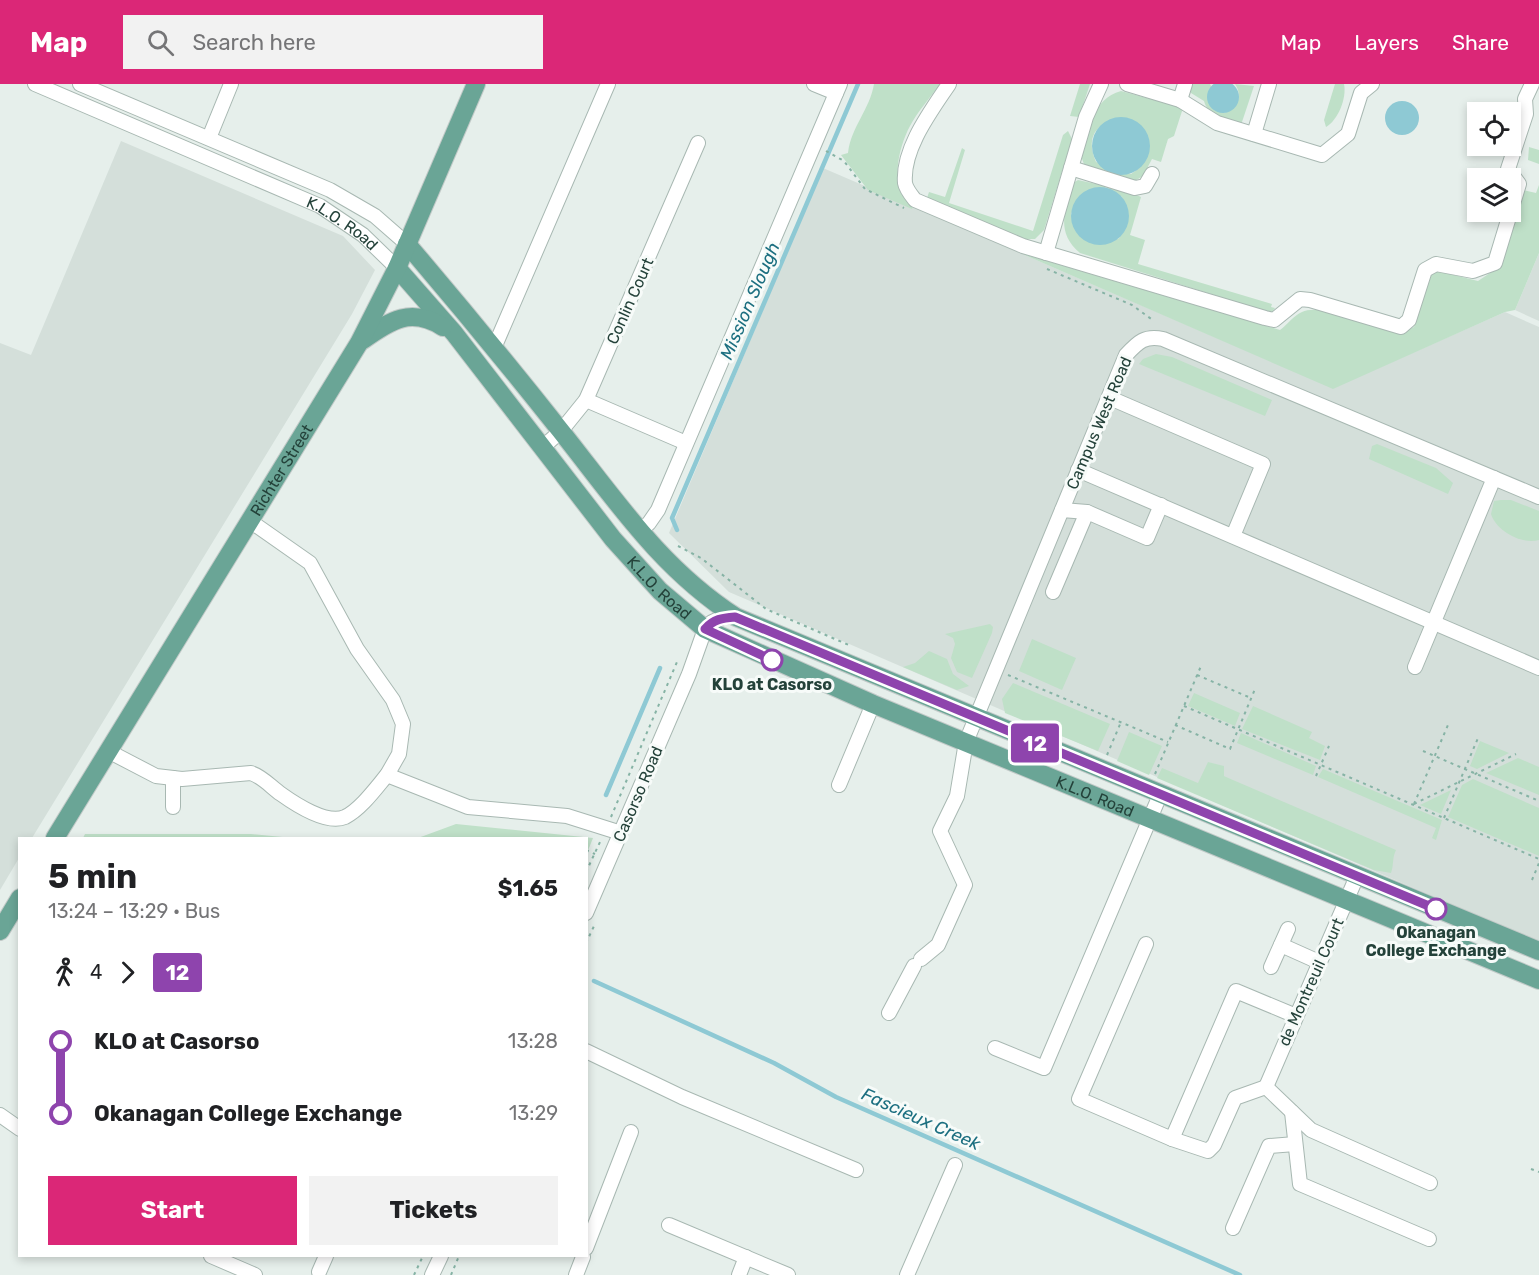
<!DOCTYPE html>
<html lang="en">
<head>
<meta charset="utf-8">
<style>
  :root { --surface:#fff; --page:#f2f2f2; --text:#202124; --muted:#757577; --accent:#db2777 }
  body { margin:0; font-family:Rubik,sans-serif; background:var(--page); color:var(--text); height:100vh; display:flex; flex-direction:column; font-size:22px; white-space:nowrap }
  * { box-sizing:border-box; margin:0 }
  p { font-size:20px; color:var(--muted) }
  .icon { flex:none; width:33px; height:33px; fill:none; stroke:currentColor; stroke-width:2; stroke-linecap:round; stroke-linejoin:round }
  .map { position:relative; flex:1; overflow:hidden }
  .drawer { position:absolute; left:18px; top:753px; width:570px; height:420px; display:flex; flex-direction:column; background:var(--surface); border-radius:0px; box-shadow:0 3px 9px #0003 }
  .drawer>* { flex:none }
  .badge { padding:0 12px; border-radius:4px; font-size:21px; line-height:39px }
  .fabs { position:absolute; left:1467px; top:18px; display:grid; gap:12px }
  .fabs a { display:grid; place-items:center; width:54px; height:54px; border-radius:0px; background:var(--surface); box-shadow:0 3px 9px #0003; font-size:30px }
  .map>.badge { position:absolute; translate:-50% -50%; box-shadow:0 0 0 3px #fff }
  .legs { display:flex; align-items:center; gap:9px; height:66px; padding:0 30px; font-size:20px }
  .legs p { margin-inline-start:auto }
  .headline { display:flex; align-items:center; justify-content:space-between; height:102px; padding:0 30px }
  h1 { font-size:33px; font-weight:700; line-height:45px }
  .cta { display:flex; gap:12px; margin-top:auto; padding:12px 30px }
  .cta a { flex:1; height:69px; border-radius:0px; background:var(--accent); color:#fff; font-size:24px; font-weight:700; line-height:69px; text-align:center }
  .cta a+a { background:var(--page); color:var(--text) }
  ul { padding:0 30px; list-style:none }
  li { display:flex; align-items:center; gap:21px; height:72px; font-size:22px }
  li i { display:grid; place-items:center; width:9px; height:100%; margin:0 8px; background:currentColor }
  li i::after { content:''; width:15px; height:15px; margin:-8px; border:4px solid; border-radius:50%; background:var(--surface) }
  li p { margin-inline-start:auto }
  li:first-child i { background:linear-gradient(#0000 50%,currentColor 0) }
  li:last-child i { background:linear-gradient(currentColor 50%,#0000 0) }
  header { display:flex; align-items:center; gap:36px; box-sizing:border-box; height:84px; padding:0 30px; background:var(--accent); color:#fff }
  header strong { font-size:28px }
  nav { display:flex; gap:33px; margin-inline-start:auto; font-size:21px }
  .search { width:420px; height:54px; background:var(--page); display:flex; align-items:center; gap:15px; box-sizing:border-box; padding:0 21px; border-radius:0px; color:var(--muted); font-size:22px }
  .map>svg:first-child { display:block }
  .built { fill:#d4dfda }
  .green { fill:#bfe0c8; fill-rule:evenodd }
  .water { fill:#8ec9d4 }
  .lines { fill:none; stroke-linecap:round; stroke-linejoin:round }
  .stream { stroke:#8ec9d4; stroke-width:4.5 }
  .minor-casing { stroke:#a8b8b2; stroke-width:16 }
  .major-casing { stroke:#c2cac8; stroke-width:20 }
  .path { stroke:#86b3a5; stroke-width:2; stroke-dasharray:3 4.5; stroke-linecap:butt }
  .minor { stroke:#fff; stroke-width:14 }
  .major { stroke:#6aa596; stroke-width:18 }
  .line-1-casing { stroke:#fff; stroke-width:14 }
  .line-1 { stroke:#8e44ad; stroke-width:9 }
  .stop-1-dot { fill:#fff; stroke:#8e44ad; stroke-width:3 }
  .labels { text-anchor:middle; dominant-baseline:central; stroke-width:6; stroke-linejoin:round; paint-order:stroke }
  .street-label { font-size:16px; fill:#24423a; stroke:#f7fbf9 }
  .stop-label { font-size:16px; font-weight:bold; fill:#24423a; stroke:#f7fbf9 }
  .water-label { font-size:18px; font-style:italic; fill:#1c6f80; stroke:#f7fbf9 }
</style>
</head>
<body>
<header>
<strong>Map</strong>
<div class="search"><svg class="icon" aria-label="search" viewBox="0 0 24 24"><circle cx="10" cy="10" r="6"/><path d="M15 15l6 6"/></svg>Search here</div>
<nav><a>Map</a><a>Layers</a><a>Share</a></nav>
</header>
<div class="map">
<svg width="1539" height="1191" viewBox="0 0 1539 1191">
  <rect width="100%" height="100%" fill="#e6efeb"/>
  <g class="built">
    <path d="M121 57 343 152 375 186 352 230 32 754H20L19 774 0 806V259L31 271Z"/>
    <path d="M823 84 1333 304 1505 228 1539 243V858L729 508 669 449Z"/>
    <path d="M1539 169V237L1515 226Z"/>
  </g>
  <g class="green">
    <path d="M874 0H940C930 14 918 27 910 42 898 64 888 107 913 122L912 125 868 106 841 71 848 69C851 43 870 25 874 0Z"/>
    <path d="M1080 0H1090L1079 33 1070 32Z"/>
    <path d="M1191 0H1210L1224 29C1238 25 1243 12 1235 0L1254 2 1242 38C1229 38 1207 31 1204 17L1191 9Z"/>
    <path d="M1335 0H1344C1347 14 1338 36 1326 43L1324 36Z"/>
    <path d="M1121 7 1183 24 1174 52 1168 55 1161 78 1152 75 1143 92 1133 98 1085 83 1081 72C1088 47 1092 15 1121 7ZM1127 34C1154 44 1156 75 1131 90L1096 78C1084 49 1099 37 1127 34Z"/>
    <path d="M1068 47 1072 55 1044 146 1035 155H1023L927 114 929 108 945 113 962 64 965 66 949 119 1033 147 1063 51Z"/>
    <path d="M1529 63 1539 66V80L1528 76Z"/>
    <path d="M1078 96 1128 107 1141 113 1130 151 1145 156 1138 180 1272 220 1271 223 1275 224 1272 228 1265 227 1080 169C1055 148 1065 126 1073 99ZM1106 103 1122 113C1126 130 1131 141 1118 155L1076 148 1071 129Z"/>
    <path d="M1539 101V169L1515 226 1505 228 1333 305 1020 169 1280 246C1287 241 1294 231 1302 228 1321 218 1377 243 1398 250L1414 243 1432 189 1438 187 1478 197 1502 181 1523 106 1536 109Z"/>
    <path d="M1156 270 1172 273 1272 316 1265 332 1139 280 1143 275Z"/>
    <path d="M1377 360 1436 384 1453 399 1448 410 1369 375 1372 362Z"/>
    <path d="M1501 416H1511L1539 427V456C1522 461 1496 447 1491 430L1494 417Z"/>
    <path d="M990 540 993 543 992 549 972 594 957 588 951 574 955 560 953 554 945 550Z"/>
    <path d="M1032 555 1076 574 1062 606 1019 587Z"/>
    <path d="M929 567 947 575 953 590 969 602 957 606 903 583 915 579Z"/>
    <path d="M1013 599 1110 640 1098 667 1005 629 1002 615Z"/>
    <path d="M1194 609 1240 629 1235 642 1188 622Z"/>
    <path d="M1253 622 1312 648 1309 654 1325 662 1320 676 1242 645Z"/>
    <path d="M1129 648 1162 662 1149 691 1117 677Z"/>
    <path d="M1241 649 1316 682 1313 691 1237 659Z"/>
    <path d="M1480 657 1509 669 1477 685 1470 682Z"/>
    <path d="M1518 674 1539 683V711L1486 689Z"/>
    <path d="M1208 678 1224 682V692L1226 693 1396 766C1392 774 1394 781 1391 789L1374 786 1157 694 1162 684 1198 699Z"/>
    <path d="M1323 685 1442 736 1436 756 1432 754 1436 744 1318 693Z"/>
    <path d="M1473 695 1539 724V772L1448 733 1462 701Z"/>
    <path d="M1451 706 1441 730 1420 721Z"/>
    <path d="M456 740 593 754 587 769 586 754H418Z"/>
    <path d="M85 750H251L293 754H83Z"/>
  </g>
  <g class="water">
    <circle cx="1223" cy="13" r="16"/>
    <circle cx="1402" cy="34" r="17"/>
    <circle cx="1121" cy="62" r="29"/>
    <circle cx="1100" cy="132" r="29"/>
  </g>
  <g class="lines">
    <g class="stream">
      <path d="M677 446 672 434 858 0"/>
      <path d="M606 711 660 584"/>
      <path d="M594 897 774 979 836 1013 1240 1191"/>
    </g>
    <defs>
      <g id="minor">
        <path id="s1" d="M35 0 320 122 363 151 397 184"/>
        <path d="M80 0 330 106 375 132 407 160"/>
        <path d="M814 0 836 9"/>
        <path d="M949 0C931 27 902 65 905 99 906 105 911 111 915 116L1023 162 1265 234 1274 236 1300 215 1310 216 1401 243 1409 236 1425 186 1436 180 1473 187 1495 179 1519 100 1508 85 1526 30 1525 15 1532 0"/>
        <path d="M1127 0 1180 16 1217 39 1322 71 1348 50 1361 9 1372 0"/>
        <path d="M1180 16 1185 0"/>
        <path d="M1254 50 1269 0"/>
        <path d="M209 54 231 0"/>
        <path d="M1071 84 1135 104 1145 102 1152 90"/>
        <path d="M1046 169 1086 33 1101 0"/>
        <path d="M494 264 608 0"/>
        <path d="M586 316 686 359"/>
        <path d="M1117 317 1263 380 1233 452"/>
        <path d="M543 363 561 347 586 316 698 59"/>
        <path d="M1078 386 1539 584"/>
        <path d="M1062 426 1087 428 1147 454 1161 421"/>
        <path d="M250 437 310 479 357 565 393 616 403 640 399 670 387 691 468 723 567 732 621 749"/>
        <path d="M639 448 649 439 658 426 840 0"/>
        <path d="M1053 508 1087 428"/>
        <path d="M1415 583 1494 394"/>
        <path d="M108 667 156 692 182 695 251 689C263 693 271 703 281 710 295 720 327 741 345 733 361 725 376 704 387 691"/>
        <path d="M173 694V723"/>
        <path d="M839 701 873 620"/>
        <path d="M586 829 689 590 705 545 712 538 723 533H736"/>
        <path d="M1146 860 1079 1015 1172 1055 1236 907 1296 932"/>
        <path d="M1281 861 1319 878"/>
        <path d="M921 875 938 861 965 801 940 747 957 712 966 658 1126 271C1138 258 1145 251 1163 255L1539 413"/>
        <path d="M1271 883 1288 845"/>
        <path d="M889 929 914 882"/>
        <path d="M995 964 1044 984 1160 711"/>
        <path d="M586 967 682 1013 856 1086"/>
        <path d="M1266 1003 1357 792"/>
        <path d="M1266 1003 1311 1046 1430 1099"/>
        <path d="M1292 1028 1300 1100 1429 1155"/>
        <path d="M0 1031 20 1045"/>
        <path d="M1172 1055 1208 1067 1214 1061 1235 1014 1266 1003"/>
        <path d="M669 1141 788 1191"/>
        <path d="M1233 1144 1269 1062 1295 1060"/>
        <path d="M586 1164 631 1048"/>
        <path d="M211 1172 255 1191"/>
        <path d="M319 1188 326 1172"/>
        <path d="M432 1191 441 1172"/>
        <path d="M576 1191 583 1173"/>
        <path d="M739 1191 746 1173"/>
        <path d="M907 1191 955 1081"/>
      </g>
      <g id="major">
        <path d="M407 160C459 221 510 283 560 346 615 415 660 484 736 533L1539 867"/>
        <path id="s2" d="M397 184 454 249 613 455 660 507 705 545 873 620 1539 896"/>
        <path d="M363 256C391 236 411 223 443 243"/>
        <path id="s3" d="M55 754 359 259 397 184 476 0"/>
        <path d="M0 847 20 814"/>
      </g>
    </defs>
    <use href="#minor" class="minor-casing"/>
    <use href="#major" class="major-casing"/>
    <g class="path">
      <path d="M826 67 844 77 865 105 904 124"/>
      <path d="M1047 185 1132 221 1154 237"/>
      <path d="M678 462 701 474 766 525 851 562"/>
      <path d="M1008 591 1168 658"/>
      <path d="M1197 591 1251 614"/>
      <path d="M1184 622 1539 775"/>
      <path d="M1175 641 1230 665 1255 605"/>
      <path d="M1423 667 1539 717"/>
      <path d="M1107 671 1121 638"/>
      <path d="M1155 690 1201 582"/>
      <path d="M1316 692 1329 662"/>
      <path d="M1414 720 1516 670"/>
      <path d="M1414 720 1448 641"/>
      <path d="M611 733 677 578"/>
      <path d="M1444 734 1478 654"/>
      <path d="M557 754H562"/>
      <path d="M586 766 595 770"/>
      <path d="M586 788 600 758"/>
      <path d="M1532 796 1539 779"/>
      <path d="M586 859 595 840"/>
      <path d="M1531 1085 1539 1088"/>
      <path d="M414 1191 423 1172"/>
      <path d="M451 1191 459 1172"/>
    </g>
    <use href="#minor" class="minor"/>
    <use href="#major" class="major"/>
  </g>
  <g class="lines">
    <defs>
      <path id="line-1" d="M772 576 705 545C714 535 722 534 735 533L1436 825"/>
    </defs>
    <use href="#line-1" class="line-1-casing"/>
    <use href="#line-1" class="line-1"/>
  </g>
  <g class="stop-1-dot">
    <circle cx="772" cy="576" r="10"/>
    <circle cx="1436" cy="825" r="10"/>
  </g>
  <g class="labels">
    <g class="street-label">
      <text stroke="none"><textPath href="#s1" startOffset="338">K.L.O. Road</textPath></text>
      <text transform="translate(630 217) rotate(-66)">Conlin Court</text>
      <text transform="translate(1099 339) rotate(-67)">Campus West Road</text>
      <text stroke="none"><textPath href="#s3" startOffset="432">Richter Street</textPath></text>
      <text stroke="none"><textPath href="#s2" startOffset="414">K.L.O. Road</textPath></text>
      <text transform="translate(638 710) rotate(-67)">Casorso Road</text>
      <text stroke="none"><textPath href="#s2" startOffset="900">K.L.O. Road</textPath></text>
      <text transform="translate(1311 898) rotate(-66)">de Montreuil Court</text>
    </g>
    <g class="stop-label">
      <text x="772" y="600">KLO at Casorso</text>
      <text x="1436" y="848">Okanagan<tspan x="1436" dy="18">College Exchange</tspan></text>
    </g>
    <g class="water-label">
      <text transform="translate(750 217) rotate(-67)">Mission Slough</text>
      <text transform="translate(921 1035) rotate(24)">Fascieux Creek</text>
    </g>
  </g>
</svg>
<div class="fabs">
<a><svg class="icon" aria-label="locate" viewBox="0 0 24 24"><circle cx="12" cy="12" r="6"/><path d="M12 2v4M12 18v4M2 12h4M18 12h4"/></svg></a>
<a><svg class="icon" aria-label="layers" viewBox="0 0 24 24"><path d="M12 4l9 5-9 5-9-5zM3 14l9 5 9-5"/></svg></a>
</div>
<b class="badge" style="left:1035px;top:659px;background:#8e44ad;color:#fff">12</b>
<section class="drawer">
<div class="headline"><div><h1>5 min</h1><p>13:24 – 13:29 · Bus</p></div><b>$1.65</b></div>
<div class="legs"><svg class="icon" aria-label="walk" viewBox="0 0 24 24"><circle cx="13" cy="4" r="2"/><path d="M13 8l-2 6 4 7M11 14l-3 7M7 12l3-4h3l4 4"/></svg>4<svg class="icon" aria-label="forward" viewBox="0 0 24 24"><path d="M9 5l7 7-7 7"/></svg><b class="badge" style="background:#8e44ad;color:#fff">12</b></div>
<ul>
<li><i style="color:#8e44ad"></i><b>KLO at Casorso</b><p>13:28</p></li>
<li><i style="color:#8e44ad"></i><b>Okanagan College Exchange</b><p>13:29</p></li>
</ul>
<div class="cta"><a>Start</a><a>Tickets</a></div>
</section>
</div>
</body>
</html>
